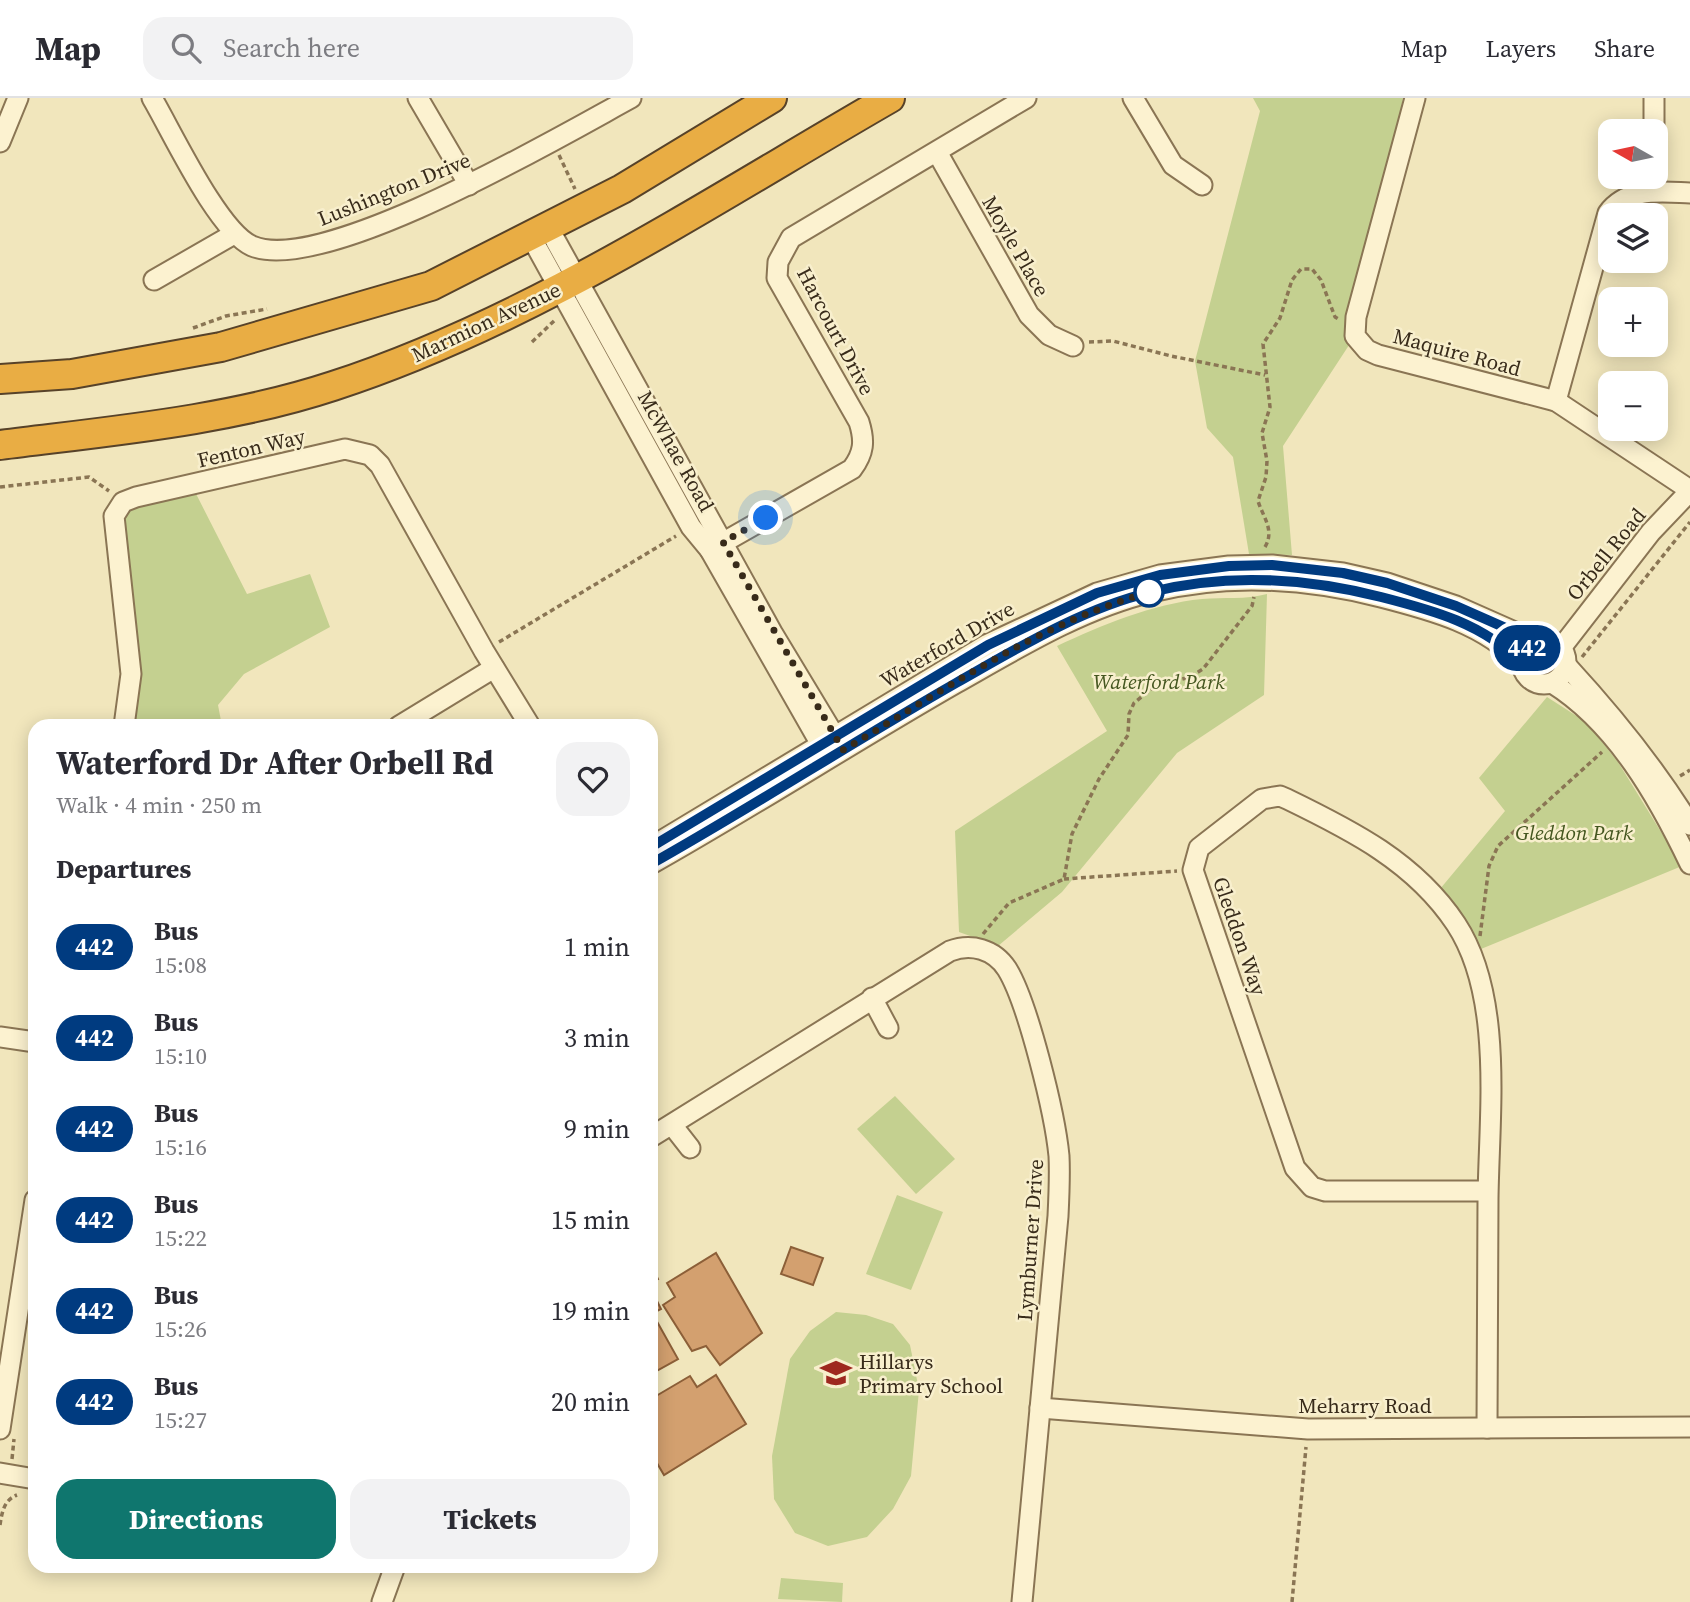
<!DOCTYPE html>
<html lang="en">
<head>
<meta charset="utf-8">
<style>
  :root { --surface:#fff; --page:#f2f2f3; --text:#2b2b33; --muted:#7c7c81; --line:#e1e1e2; --accent:#0f766e }
  body { margin:0; font-family:"Source Serif 4",serif; background:var(--page); color:var(--text); height:100vh; display:flex; flex-direction:column; font-size:26px; white-space:nowrap }
  * { box-sizing:border-box; margin:0 }
  p { font-size:23px; color:var(--muted) }
  .icon { flex:none; width:38px; height:38px; fill:none; stroke:currentColor; stroke-width:2; stroke-linecap:round; stroke-linejoin:round }
  .map { position:relative; flex:1; overflow:hidden }
  .drawer { position:absolute; left:28px; top:621px; width:630px; height:854px; display:flex; flex-direction:column; background:var(--surface); border-radius:21px; box-shadow:0 4px 18px #0003 }
  .drawer>* { flex:none }
  .badge { padding:0 14px; border-radius:23px; font-size:24px; line-height:46px }
  .needle { width:46px; rotate:279deg }
  .buttons { position:absolute; left:1598px; top:21px; display:grid; gap:14px }
  .buttons a { display:grid; place-items:center; width:70px; height:70px; border-radius:14px; background:var(--surface); box-shadow:0 4px 18px #0003; font-size:35px }
  .you { position:absolute; width:35px; height:35px; margin:-18px; border:5px solid #fff; border-radius:50%; background:#1a73e8; box-shadow:0 0 0 10px #1a73e833 }
  .map>.badge { position:absolute; translate:-50% -50%; box-shadow:0 0 0 4px #fff }
  h2 { padding:0 28px; font-size:26px; line-height:63px }
  .round { display:grid; place-items:center; flex:none; width:74px; height:74px; border-radius:21px; background:var(--page) }
  .headline { display:flex; align-items:center; justify-content:space-between; height:119px; padding:0 28px }
  h1 { font-size:33px; font-weight:700; line-height:52px }
  .action { display:flex; gap:14px; margin-top:auto; padding:14px 28px }
  .action a { flex:1; height:80px; border-radius:21px; background:var(--accent); color:#fff; font-size:28px; font-weight:700; line-height:80px; text-align:center }
  .action a+a { background:var(--page); color:var(--text) }
  ul { padding:0; list-style:none }
  li { display:flex; align-items:center; gap:21px; height:91px; padding:0 28px }
  li div { flex:1 }
  li b { display:block; font-size:26px }
  li em { font-style:normal }
  li .badge { min-width:77px; font-weight:700; text-align:center }
  header { display:flex; align-items:center; gap:42px; box-sizing:border-box; height:98px; padding:0 35px; background:var(--surface); border-bottom:2px solid var(--line) }
  header strong { font-size:33px }
  nav { display:flex; gap:38px; margin-inline-start:auto; font-size:24px }
  .search { width:490px; height:63px; background:var(--page); display:flex; align-items:center; gap:18px; box-sizing:border-box; padding:0 24px; border-radius:21px; color:var(--muted); font-size:26px }
  .map>svg:first-child { display:block }
  .green { fill:#c4d090 }
  .building { fill:#d3a06f; stroke:#8c5f38; stroke-width:2 }
  .lines { fill:none; stroke-linecap:round; stroke-linejoin:round }
  .minor-casing { stroke:#8a7554; stroke-width:23 }
  .highway-casing { stroke:#574229; stroke-width:32 }
  .path { stroke:#8a7554; stroke-width:3.5; stroke-dasharray:5 3.5; stroke-linecap:butt }
  .minor { stroke:#fcf2d0; stroke-width:19 }
  .highway { stroke:#e9ad44; stroke-width:28 }
  .line-casing { stroke:#fff; stroke-width:16 }
  .line { stroke:#003b80; stroke-width:10 }
  .walk { stroke:#382b1a; stroke-width:7; stroke-dasharray:0 12.6 }
  .stop-dot { fill:#fff; stroke:#003b80; stroke-width:3.5 }
  .labels { text-anchor:middle; dominant-baseline:central; stroke-width:5; stroke-linejoin:round; paint-order:stroke }
  .street-label { font-size:21px; fill:#382b1a; stroke:#f8efcd }
  .park-label { font-size:21px; font-style:italic; fill:#44561f; stroke:#f8efcd }
  .poi-label { font-size:21px; fill:#382b1a; stroke:#f8efcd; text-anchor:start }
</style>
</head>
<body>
<header>
<strong>Map</strong>
<div class="search"><svg class="icon" aria-label="search" viewBox="0 0 24 24"><circle cx="10" cy="10" r="6"/><path d="M15 15l6 6"/></svg>Search here</div>
<nav><a>Map</a><a>Layers</a><a>Share</a></nav>
</header>
<div class="map">
<svg width="1690" height="1504" viewBox="0 0 1690 1504">
  <rect width="100%" height="100%" fill="#f1e6bc"/>
  <g class="green">
    <path d="M1253 0H1403L1355 238 1283 348 1292 457 1249 456 1233 359 1207 330 1195 263 1260 13Z"/>
    <path d="M191 386 247 496 310 476 330 529 244 576 218 607 222 628H127L117 411Z"/>
    <path d="M1267 496 1264 597 1177 655 1062 794 998 848 959 834 955 733 1107 633 1057 548C1102 527 1152 506 1202 501 1224 499 1245 502 1267 496Z"/>
    <path d="M1547 599 1586 624 1618 664 1682 768 1481 851 1463 819 1440 791 1505 713 1479 680Z"/>
    <path d="M895 998 955 1061 916 1096 857 1031Z"/>
    <path d="M897 1097 943 1114 911 1192 866 1176Z"/>
    <path d="M836 1214 866 1217 893 1226 910 1247 919 1292 911 1378 893 1411 867 1439 828 1448 795 1435 774 1401 772 1358 790 1261 810 1233Z"/>
    <path d="M781 1480 843 1485 842 1504 778 1501Z"/>
  </g>
  <g class="building">
    <path d="M791 1149 823 1160 813 1187 781 1176Z"/>
    <path d="M716 1155 762 1235 720 1267 706 1248 692 1253 663 1207 675 1199 667 1185Z"/>
    <path d="M651 1167 658 1181 651 1185Z"/>
    <path d="M651 1191 661 1211 651 1216Z"/>
    <path d="M655 1220 678 1261 651 1276V1222Z"/>
    <path d="M716 1277 746 1326 664 1377 651 1355V1301L690 1278 697 1289Z"/>
  </g>
  <g class="lines">
    <defs>
      <g id="minor">
        <path d="M152 0C172 34 218 133 252 148 323 178 561 38 631 0"/>
        <path d="M418 0 469 87"/>
        <path d="M1133 0 1173 67 1202 87"/>
        <path d="M1415 0 1356 219 1355 238 1367 252 1378 257 1556 303 1690 392"/>
        <path d="M1654 0V33"/>
        <path d="M0 44 18 0"/>
        <path d="M937 54 1029 217 1049 237 1073 248"/>
        <path d="M548 129 773 536 840 647"/>
        <path d="M530 137 691 429 710 452 827 657"/>
        <path d="M154 182 234 136"/>
        <path d="M1556 303 1608 115C1627 89 1661 94 1690 95"/>
        <path d="M710 452 852 371C864 355 865 343 859 324L777 180 778 164 791 140 1026 0"/>
        <circle cx="1544" cy="564" r="22"/>
        <path d="M1561 550 1651 434 1690 393"/>
        <path d="M1566 567C1613 618 1654 668 1690 727"/>
        <path d="M1552 585C1616 625 1658 699 1690 766"/>
        <path d="M124 628 131 576 114 418 123 404 136 399 345 351 370 357 380 367 484 553 530 628"/>
        <path d="M399 628 494 570"/>
        <path d="M651 749 988 546 1097 495 1160 477 1229 468 1272 467 1343 475 1387 485 1456 508 1535 543"/>
        <path d="M651 766C754 708 853 644 956 585 1018 550 1081 511 1151 494 1227 475 1306 480 1381 499 1432 512 1485 526 1522 566"/>
        <path d="M872 900 888 930"/>
        <path d="M0 939 35 944"/>
        <path d="M672 1027 690 1050"/>
        <path d="M651 1039 950 853C971 845 994 851 1007 871 1028 905 1055 1016 1059 1058 1060 1078 1059 1098 1058 1118L1022 1504"/>
        <path d="M1040 1310 1308 1331 1690 1329"/>
        <path d="M1487 1330C1488 1253 1488 1177 1488 1101 1489 1016 1504 899 1456 826 1415 764 1351 732 1287 701L1280 698 1262 701 1199 750 1193 772 1295 1070 1312 1089 1325 1093H1488"/>
        <path d="M0 1331 35 1102"/>
        <path d="M0 1375 35 1381"/>
        <path d="M382 1504 395 1468"/>
      </g>
      <g id="highway">
        <path d="M0 281 72 276 221 249 431 188 622 91 772 0"/>
        <path d="M0 347C110 333 227 323 333 288 530 224 711 103 890 0"/>
      </g>
    </defs>
    <use href="#minor" class="minor-casing"/>
    <use href="#highway" class="highway-casing"/>
    <g class="path">
      <path d="M559 57 575 91"/>
      <path d="M193 230 226 218 267 211"/>
      <path d="M532 244 556 221"/>
      <path d="M1089 244 1113 243 1171 258 1265 277"/>
      <path d="M0 389 89 379 109 393"/>
      <path d="M1265 449C1275 432 1263 419 1258 403L1266 379 1267 363 1262 335 1270 309 1263 246 1280 220 1292 182 1301 171H1312L1321 182 1335 219 1340 222"/>
      <path d="M499 544 676 438"/>
      <path d="M1582 559 1690 424"/>
      <path d="M1680 678 1690 672"/>
      <path d="M1064 781 1177 773"/>
      <path d="M983 836 1009 805 1064 781 1072 736 1099 681 1128 637 1129 616 1134 605 1155 588 1190 579 1203 571 1252 508 1254 499"/>
      <path d="M1480 838 1489 768 1498 748 1602 654"/>
      <path d="M12 1361 14 1341"/>
      <path d="M0 1427C2 1414 4 1402 17 1397"/>
      <path d="M1292 1504 1306 1349"/>
    </g>
    <use href="#minor" class="minor"/>
    <use href="#highway" class="highway"/>
  </g>
  <g class="lines">
    <defs>
      <path id="line" d="M651 749 988 547 1097 495 1160 477 1229 468 1272 467 1343 475 1387 485 1456 508 1535 543 1525 552 1522 566C1485 526 1432 512 1381 499 1306 480 1227 475 1151 494 1081 511 1018 550 956 585 853 644 754 708 651 766"/>
    </defs>
    <use href="#line" class="line-casing"/>
    <use href="#line" class="line"/>
    <path class="walk" d="M766 420 723 444 843 652C942 594 1041 523 1154 493L1149 494"/>
  </g>
  <defs>
    <symbol id="school-bare" viewBox="-9 -9 18 18"><path d="M0-5L7-2L0 1L-7-2ZM-4 1L0 2.5L4 1V4Q0 6-4 4Z" fill="#9e281f" stroke="#f8efcd" stroke-width="2.5" paint-order="stroke"/></symbol>
  </defs>
  <g fill-rule="evenodd">
    <use href="#school-bare" x="814" y="1253" width="44" height="44"/>
  </g>
  <circle class="stop-dot" cx="1149" cy="494" r="14"/>
  <g class="labels">
    <g class="street-label">
      <text transform="translate(394 91) rotate(-22)">Lushington Drive</text>
      <text transform="translate(1016 148) rotate(60)">Moyle Place</text>
      <text transform="translate(486 224) rotate(-25)">Marmion Avenue</text>
      <text transform="translate(836 233) rotate(62)">Harcourt Drive</text>
      <text transform="translate(1457 254) rotate(15)">Maquire Road</text>
      <text transform="translate(251 350) rotate(-13)">Fenton Way</text>
      <text transform="translate(676 353) rotate(61)">McWhae Road</text>
      <text transform="translate(1606 456) rotate(-51)">Orbell Road</text>
      <text transform="translate(947 546) rotate(-30)">Waterford Drive</text>
      <text transform="translate(1240 838) rotate(71)">Gleddon Way</text>
      <text transform="translate(1030 1142) rotate(-86)">Lymburner Drive</text>
      <text x="1365" y="1307">Meharry Road</text>
    </g>
    <g class="park-label">
      <text x="1159" y="583">Waterford Park</text>
      <text x="1574" y="734">Gleddon Park</text>
    </g>
    <g class="poi-label">
      <text x="859" y="1263">Hillarys<tspan x="859" dy="24">Primary School</tspan></text>
    </g>
  </g>
</svg>
<div class="buttons">
<a><svg class="needle" viewBox="-14 -14 28 28"><path d="M0-13l5 13h-10z" fill="#e53935"/><path d="M0 13l5-13h-10z" fill="#7c7c81"/></svg></a>
<a><svg class="icon" aria-label="layers" viewBox="0 0 24 24"><path d="M12 4l9 5-9 5-9-5zM3 14l9 5 9-5"/></svg></a>
<a>+</a>
<a>−</a>
</div>
<div class="you" style="left:766px;top:420px"></div>
<b class="badge" style="left:1527px;top:550px;background:#003b80;color:#fff">442</b>
<section class="drawer">
<div class="headline"><div><h1>Waterford Dr After Orbell Rd</h1><p>Walk · 4 min · 250 m</p></div><a class="round"><svg class="icon" aria-label="heart" viewBox="0 0 24 24"><path d="M12 20l-8-8c-3-5 5-10 8-4 3-6 11-1 8 4z"/></svg></a></div>
<h2>Departures</h2>
<ul>
<li><span class="badge" style="background:#003b80;color:#fff">442</span><div><b>Bus</b><p>15:08</p></div><em>1 min</em></li>
<li><span class="badge" style="background:#003b80;color:#fff">442</span><div><b>Bus</b><p>15:10</p></div><em>3 min</em></li>
<li><span class="badge" style="background:#003b80;color:#fff">442</span><div><b>Bus</b><p>15:16</p></div><em>9 min</em></li>
<li><span class="badge" style="background:#003b80;color:#fff">442</span><div><b>Bus</b><p>15:22</p></div><em>15 min</em></li>
<li><span class="badge" style="background:#003b80;color:#fff">442</span><div><b>Bus</b><p>15:26</p></div><em>19 min</em></li>
<li><span class="badge" style="background:#003b80;color:#fff">442</span><div><b>Bus</b><p>15:27</p></div><em>20 min</em></li>
</ul>
<div class="action"><a>Directions</a><a>Tickets</a></div>
</section>
</div>
</body>
</html>
